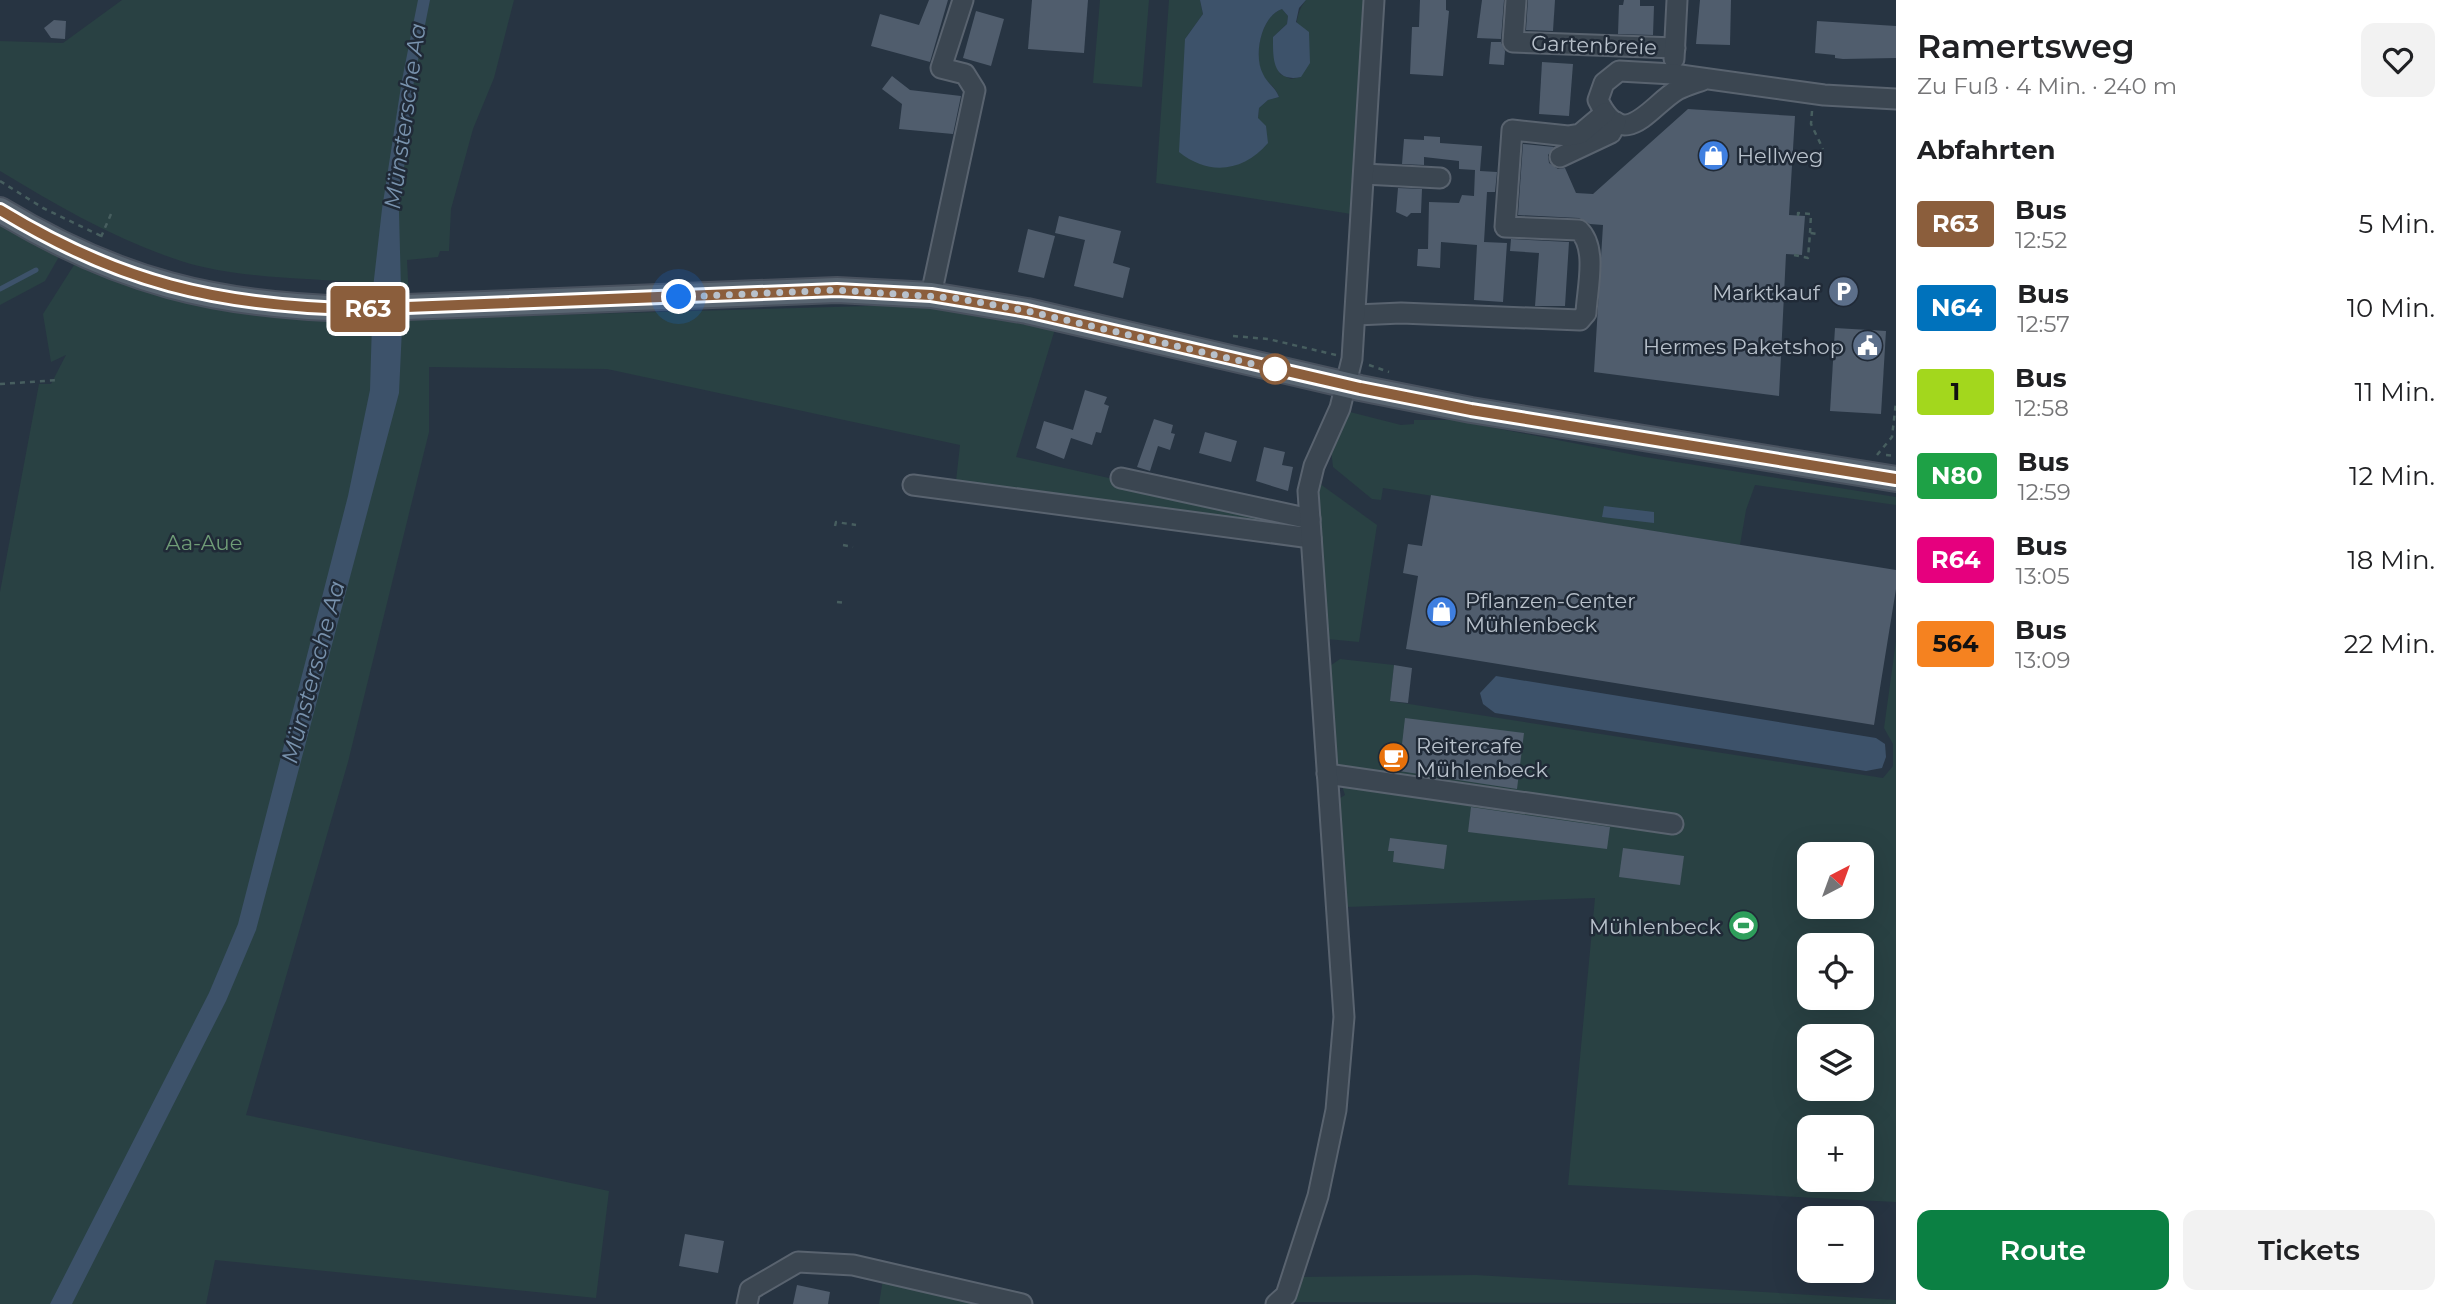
<!DOCTYPE html>
<html lang="de">
<head>
<meta charset="utf-8">
<style>
  :root { --surface:#fff; --page:#f2f2f2; --text:#202124; --muted:#757577; --accent:#0b8043 }
  body { margin:0; font-family:Montserrat,sans-serif; background:var(--page); color:var(--text); height:100vh; display:flex; flex-direction:column; font-size:26px; white-space:nowrap }
  * { box-sizing:border-box; margin:0 }
  p { font-size:23px; color:var(--muted) }
  .icon { flex:none; width:38px; height:38px; fill:none; stroke:currentColor; stroke-width:2; stroke-linecap:round; stroke-linejoin:round }
  .map { position:relative; flex:1; overflow:hidden }
  .panel { display:flex; flex-direction:column; background:var(--surface); width:560px }
  .panel>* { flex:none }
  .badge { padding:0 14px; border-radius:5px; font-size:24px; line-height:46px }
  .needle { width:46px; rotate:41deg }
  .fabs { position:absolute; left:1797px; top:842px; display:grid; gap:14px }
  .fabs a { display:grid; place-items:center; width:77px; height:77px; border-radius:14px; background:var(--surface); box-shadow:0 7px 28px #0002; font-size:35px }
  .you { position:absolute; width:35px; height:35px; margin:-18px; border:5px solid #fff; border-radius:50%; background:#1a73e8; box-shadow:0 0 0 10px #1a73e833 }
  .map>.badge { position:absolute; translate:-50% -50%; box-shadow:0 0 0 4px #fff }
  h2 { padding:0 21px; font-size:26px; line-height:63px }
  .round { display:grid; place-items:center; flex:none; width:74px; height:74px; border-radius:14px; background:var(--page) }
  .head { display:flex; align-items:center; justify-content:space-between; height:119px; padding:0 21px }
  h1 { font-size:33px; font-weight:600; line-height:52px }
  .primary-button { display:flex; gap:14px; margin-top:auto; padding:14px 21px }
  .primary-button a { flex:1; height:80px; border-radius:14px; background:var(--accent); color:#fff; font-size:28px; font-weight:600; line-height:80px; text-align:center }
  .primary-button a+a { background:var(--page); color:var(--text) }
  ul { padding:0; list-style:none }
  li { display:flex; align-items:center; gap:21px; height:84px; padding:0 21px }
  li div { flex:1 }
  li b { display:block; font-size:26px }
  li em { font-style:normal }
  li .badge { min-width:77px; font-weight:700; text-align:center }
  main { display:flex; flex:1; min-height:0 }
  .map>svg:first-child { display:block }
  .green { fill:#294143; fill-rule:evenodd }
  .water { fill:#3d526a }
  .lines { fill:none; stroke-linecap:round; stroke-linejoin:round }
  .stream { stroke:#3d526a; stroke-width:5 }
  .building { fill:#505d6d }
  .minor-casing { stroke:#59636f; stroke-width:23 }
  .major-casing { stroke:#48515e; stroke-width:28 }
  .path { stroke:#475e5f; stroke-width:2.5; stroke-dasharray:5 5; stroke-linecap:butt }
  .minor { stroke:#3b4651; stroke-width:19 }
  .major { stroke:#596571; stroke-width:24 }
  .line-casing { stroke:#fff; stroke-width:16 }
  .line { stroke:#8b5e3c; stroke-width:10 }
  .walk { stroke:#b8c1cb; stroke-width:7; stroke-dasharray:0 12.6 }
  .stop-dot { fill:#fff; stroke:#8b5e3c; stroke-width:3.5 }
  .labels { text-anchor:middle; dominant-baseline:central; stroke-width:5; stroke-linejoin:round; paint-order:stroke }
  .street-label { font-size:21px; fill:#b8c1cb; stroke:#202a37 }
  .poi-label { font-size:21px; fill:#b8c1cb; stroke:#202a37; text-anchor:start }
  .park-label { font-size:21px; fill:#6f9c77; stroke:#202a37 }
  .water-label { font-size:23px; font-style:italic; fill:#7993ae; stroke:#202a37 }
</style>
</head>
<body>
<main>
<div class="map">
<svg width="1896" height="1304" viewBox="0 0 1896 1304">
  <rect width="100%" height="100%" fill="#273442"/>
  <g class="green">
    <path d="M122 0H514L494 78 473 129 451 209 449 251H440L438 257 407 260 410 319 939 304 1055 329 1016 457 1303 522V531L956 481 960 445 607 369 429 367V432L348 762 246 1115 609 1191 596 1298 215 1260 206 1304H0V592L39 384H51L66 355 51 362 43 314 74 265 169 297 364 319 366 283C308 278 237 279 181 261 116 240 58 206 0 171V41L63 43Z"/>
    <path d="M1100 0H1149L1142 87 1093 83Z"/>
    <path d="M1169 0H1200L1203 14 1185 39 1258 118 1259 108 1268 100 1279 97C1276 87 1267 83 1262 74 1253 56 1261 16 1282 9L1288 16 1287 24 1273 37 1280 74 1291 79 1301 77C1299 52 1289 20 1306 0H1368L1351 214 1156 183Z"/>
    <path d="M0 216 60 255 45 281 0 305Z"/>
    <path d="M1350 412 1401 425 1414 424V420H1454L1645 457 1896 497V505L1755 485 1746 510 1740 545 1383 488 1381 500 1372 499 1333 467 1331 449Z"/>
    <path d="M1316 481 1377 525 1359 642 1327 639Z"/>
    <path d="M1896 641V1202L1568 1185 1595 898 1347 907 1337 800 1345 795 1335 765 1327 668 1340 659 1394 665 1390 701 1883 778 1893 766V744L1884 728ZM1810 854H1862V906H1810ZM1810 945H1862V998H1810ZM1810 1036H1862V1088H1810ZM1810 1127H1862V1180H1810Z"/>
    <path d="M1476 1275 1896 1300V1304L1291 1302 1299 1277Z"/>
    <path d="M883 1279 997 1304H879Z"/>
  </g>
  <g class="water">
    <path d="M418 0H430L414 80 399 212 402 328 399 393 256 930 226 1001 72 1304H50L209 993 238 924 348 496 370 390 373 288 382 209 402 80Z"/>
    <path d="M1200 0H1306L1299 8 1296 22 1309 32 1310 63 1301 77C1272 83 1273 58 1273 37L1287 24 1288 16 1282 9C1261 16 1253 56 1263 74 1267 83 1276 88 1279 97L1268 100 1259 108 1258 118 1266 126 1268 143C1243 172 1209 176 1179 152L1185 39 1203 14Z"/>
    <path d="M1604 506 1654 512V523L1602 517Z"/>
    <path d="M1496 676 1876 738 1885 744 1886 757 1882 768 1866 771 1495 713 1483 704 1480 693Z"/>
  </g>
  <g class="lines">
    <path class="stream" d="M0 289 36 270"/>
  </g>
  <g class="building">
    <path d="M929 0H948L930 62 871 46 880 14 919 25Z"/>
    <path d="M1032 0H1088L1084 53 1028 49Z"/>
    <path d="M1420 0H1446V10L1449 11 1443 76 1410 74 1412 27H1419Z"/>
    <path d="M1482 0H1504L1501 39 1477 38Z"/>
    <path d="M1528 0H1555L1553 31 1526 30Z"/>
    <path d="M1624 0H1640V6H1654L1653 35 1618 34 1619 5H1623Z"/>
    <path d="M1700 0H1731L1730 45 1696 44Z"/>
    <path d="M976 11 1004 19 991 66 963 58Z"/>
    <path d="M54 20 66 21 65 39 51 38 44 28Z"/>
    <path d="M1817 21 1896 26V58L1843 59 1835 58V55L1815 53Z"/>
    <path d="M1491 42H1501L1505 51 1504 65 1489 64Z"/>
    <path d="M1542 62 1573 64 1569 116 1539 114Z"/>
    <path d="M892 76 910 90 961 96 953 134 899 129 902 104 882 89Z"/>
    <path d="M1688 109 1795 116 1789 215 1805 216 1802 255 1786 254 1779 396 1594 372 1603 225 1590 224 1579 218 1518 215 1523 144 1554 147 1548 155 1549 163 1558 169 1565 168 1576 193 1593 194Z"/>
    <path d="M1424 136 1440 137V143L1482 146 1480 171 1497 172 1495 192H1487L1484 242 1507 243 1503 302 1474 300 1477 245 1441 242 1440 268 1417 266 1418 249H1428L1429 202 1459 203 1462 195 1474 196 1475 170 1459 169V161L1424 157V165L1402 164 1404 139 1424 140Z"/>
    <path d="M1398 188 1422 189 1421 213H1411L1407 217 1396 212Z"/>
    <path d="M1059 216 1121 231 1113 263 1130 268 1123 298 1074 286 1085 240 1055 233Z"/>
    <path d="M1028 229 1055 236 1044 278 1018 272Z"/>
    <path d="M1511 239 1569 242 1565 306H1535L1539 253 1510 251Z"/>
    <path d="M1835 328 1886 331 1881 414 1830 411Z"/>
    <path d="M1085 390 1107 397 1104 404 1109 406 1101 433 1096 432 1092 445 1071 438 1064 459 1036 448 1044 421 1073 430Z"/>
    <path d="M1154 419 1173 425 1171 433 1175 434 1170 450 1158 446 1150 471 1137 467Z"/>
    <path d="M1205 432 1237 441 1231 462 1199 453Z"/>
    <path d="M1264 447 1285 452 1282 465 1293 467 1288 491 1256 481Z"/>
    <path d="M1431 495 1896 570V589L1874 725 1406 649 1418 576 1403 573 1408 544 1422 546Z"/>
    <path d="M1394 665 1412 668 1408 703 1390 701Z"/>
    <path d="M1405 718 1524 733 1517 789 1399 771Z"/>
    <path d="M1471 807 1610 827 1607 849 1468 832Z"/>
    <path d="M1390 838 1447 845 1444 869 1393 862 1394 851H1388Z"/>
    <path d="M1623 848 1684 856 1680 885 1619 877Z"/>
    <path d="M685 1234 724 1241 718 1273 679 1266Z"/>
    <path d="M797 1285 830 1292 828 1304H793Z"/>
  </g>
  <g class="lines">
    <defs>
      <g id="minor">
        <path d="M1516 0 1513 42 1675 48"/>
        <path d="M1674 59 1677 0"/>
        <path d="M1703 80C1695 83 1685 86 1677 90 1650 106 1624 154 1598 100L1604 83 1619 71 1673 74 1824 95 1896 99"/>
        <path d="M1560 157 1611 133 1616 122"/>
        <path d="M1364 174 1440 178"/>
        <path d="M931 295 975 90 965 74 941 68 963 0"/>
        <path d="M1356 315 1401 313 1580 320 1586 313C1587 289 1598 248 1579 230L1505 227 1512 130 1568 136 1580 134 1605 113"/>
        <path d="M1121 478 1310 519"/>
        <path d="M913 485 1311 538"/>
        <path d="M1327 774 1673 824"/>
        <path d="M747 1304 750 1290 798 1262 853 1265 1022 1304"/>
        <path d="M1276 1304 1286 1295 1318 1196 1336 1110 1344 1017 1308 491 1314 466 1340 408 1352 359 1374 0"/>
      </g>
      <path id="major" d="M0 210C119 282 217 306 355 309L837 290 931 295 1027 311 1360 388 1471 410 1896 479"/>
    </defs>
    <use href="#minor" class="minor-casing"/>
    <use href="#major" class="major-casing"/>
    <g class="path">
      <path d="M1812 111 1811 124 1823 149"/>
      <path d="M0 181 43 208 101 236"/>
      <path d="M1798 216V213L1811 214 1810 233"/>
      <path d="M101 237 111 214"/>
      <path d="M1794 255 1808 258 1810 233 1817 234"/>
      <path d="M1233 336 1268 339 1336 355"/>
      <path d="M1369 365 1389 372"/>
      <path d="M0 384 59 380"/>
      <path d="M1877 455 1892 437 1896 402"/>
      <path d="M1886 455 1896 456"/>
      <path d="M835 526 836 522 856 525"/>
      <path d="M843 545 853 547"/>
      <path d="M837 602 846 603"/>
    </g>
    <use href="#minor" class="minor"/>
    <use href="#major" class="major"/>
  </g>
  <g class="lines">
    <defs>
      <path id="line" d="M0 210C118 282 217 306 355 309L837 290 931 295 1027 311 1360 388 1471 410 1896 479"/>
    </defs>
    <use href="#line" class="line-casing"/>
    <use href="#line" class="line"/>
    <path class="walk" d="M679 297 837 290 955 298 1027 311 1275 369"/>
  </g>
  <defs>
    <symbol id="shop-disc" viewBox="-11 -11 22 22"><circle r="9.5" fill="#3f7fe0" stroke="#202a37"/><path d="M-5-2.5h2.3a2.7 3.5 0 0 1 5.4 0H5L5.5 6h-11ZM-1.5-2.5h3a1.5 2.3 0 0 0-3 0Z" fill="#fff"/></symbol>
    <symbol id="parking-disc" viewBox="-11 -11 22 22"><circle r="9.5" fill="#5c6f8a" stroke="#202a37"/><path d="M-3.5-5.5H1a3.5 3.5 0 0 1 0 7H-1V5.5H-3.5ZM-1-3.4V-.6H.8a1.4 1.4 0 0 0 0-2.8Z" fill="#fff"/></symbol>
    <symbol id="civic-disc" viewBox="-11 -11 22 22"><circle r="9.5" fill="#5c6f8a" stroke="#202a37"/><path d="M-.6-6.5H3V-4.5H.6V-3L4-1V1h2V6H-6V1h2V-1L-.6-3ZM-1.2 2.5V6h2.4V2.5Z" fill="#fff"/></symbol>
    <symbol id="cafe-disc" viewBox="-11 -11 22 22"><circle r="9.5" fill="#e8710a" stroke="#202a37"/><path d="M-5.5-4.5H6V0H3Q3 3.5 0 3.5H-2.5Q-5.5 3.5-5.5 0ZM3-3.2v2h1.7v-2ZM-6 4.5H4V6H-6Z" fill="#fff"/></symbol>
    <symbol id="stadium-disc" viewBox="-11 -11 22 22"><circle r="9.5" fill="#2e9e5b" stroke="#202a37"/><path d="M0-5a6.5 5 0 1 0 0 10a6.5 5 0 1 0 0-10ZM-3.5-1.8h7v3.6h-7Z" fill="#fff"/></symbol>
  </defs>
  <g fill-rule="evenodd">
    <use href="#shop-disc" x="1696" y="138" width="35" height="35"/>
    <use href="#parking-disc" x="1826" y="274" width="35" height="35"/>
    <use href="#civic-disc" x="1850" y="328" width="35" height="35"/>
    <use href="#shop-disc" x="1424" y="594" width="35" height="35"/>
    <use href="#cafe-disc" x="1376" y="740" width="35" height="35"/>
    <use href="#stadium-disc" x="1726" y="908" width="35" height="35"/>
  </g>
  <circle class="stop-dot" cx="1275" cy="369" r="14"/>
  <g class="labels">
    <g class="street-label">
      <text transform="translate(1594 45) rotate(2)">Gartenbreie</text>
    </g>
    <g class="poi-label">
      <text x="1737" y="155">Hellweg</text>
      <text x="1820" y="292" text-anchor="end">Marktkauf</text>
      <text x="1844" y="346" text-anchor="end">Hermes Paketshop</text>
      <text x="1465" y="600">Pflanzen-Center<tspan x="1465" dy="24">Mühlenbeck</tspan></text>
      <text x="1416" y="745">Reitercafe<tspan x="1416" dy="24">Mühlenbeck</tspan></text>
      <text x="1721" y="926" text-anchor="end">Mühlenbeck</text>
    </g>
    <g class="park-label">
      <text x="204" y="542">Aa-Aue</text>
    </g>
    <g class="water-label">
      <text transform="translate(405 116) rotate(-82)">Münstersche Aa</text>
      <text transform="translate(313 672) rotate(-75)">Münstersche Aa</text>
    </g>
  </g>
</svg>
<div class="fabs">
<a><svg class="needle" viewBox="-14 -14 28 28"><path d="M0-13l5 13h-10z" fill="#e53935"/><path d="M0 13l5-13h-10z" fill="#757577"/></svg></a>
<a><svg class="icon" aria-label="locate" viewBox="0 0 24 24"><circle cx="12" cy="12" r="6"/><path d="M12 2v4M12 18v4M2 12h4M18 12h4"/></svg></a>
<a><svg class="icon" aria-label="layers" viewBox="0 0 24 24"><path d="M12 4l9 5-9 5-9-5zM3 14l9 5 9-5"/></svg></a>
<a>+</a>
<a>−</a>
</div>
<div class="you" style="left:679px;top:297px"></div>
<b class="badge" style="left:368px;top:309px;background:#8b5e3c;color:#fff">R63</b>
</div>
<section class="panel">
<div class="head"><div><h1>Ramertsweg</h1><p>Zu Fuß · 4 Min. · 240 m</p></div><a class="round"><svg class="icon" aria-label="heart" viewBox="0 0 24 24"><path d="M12 20l-8-8c-3-5 5-10 8-4 3-6 11-1 8 4z"/></svg></a></div>
<h2>Abfahrten</h2>
<ul>
<li><span class="badge" style="background:#8b5e3c;color:#fff">R63</span><div><b>Bus</b><p>12:52</p></div><em>5 Min.</em></li>
<li><span class="badge" style="background:#0072bc;color:#fff">N64</span><div><b>Bus</b><p>12:57</p></div><em>10 Min.</em></li>
<li><span class="badge" style="background:#a3d71d;color:#111">1</span><div><b>Bus</b><p>12:58</p></div><em>11 Min.</em></li>
<li><span class="badge" style="background:#1ea146;color:#fff">N80</span><div><b>Bus</b><p>12:59</p></div><em>12 Min.</em></li>
<li><span class="badge" style="background:#e6007e;color:#fff">R64</span><div><b>Bus</b><p>13:05</p></div><em>18 Min.</em></li>
<li><span class="badge" style="background:#f58220;color:#111">564</span><div><b>Bus</b><p>13:09</p></div><em>22 Min.</em></li>
</ul>
<div class="primary-button"><a>Route</a><a>Tickets</a></div>
</section>
</main>
</body>
</html>
